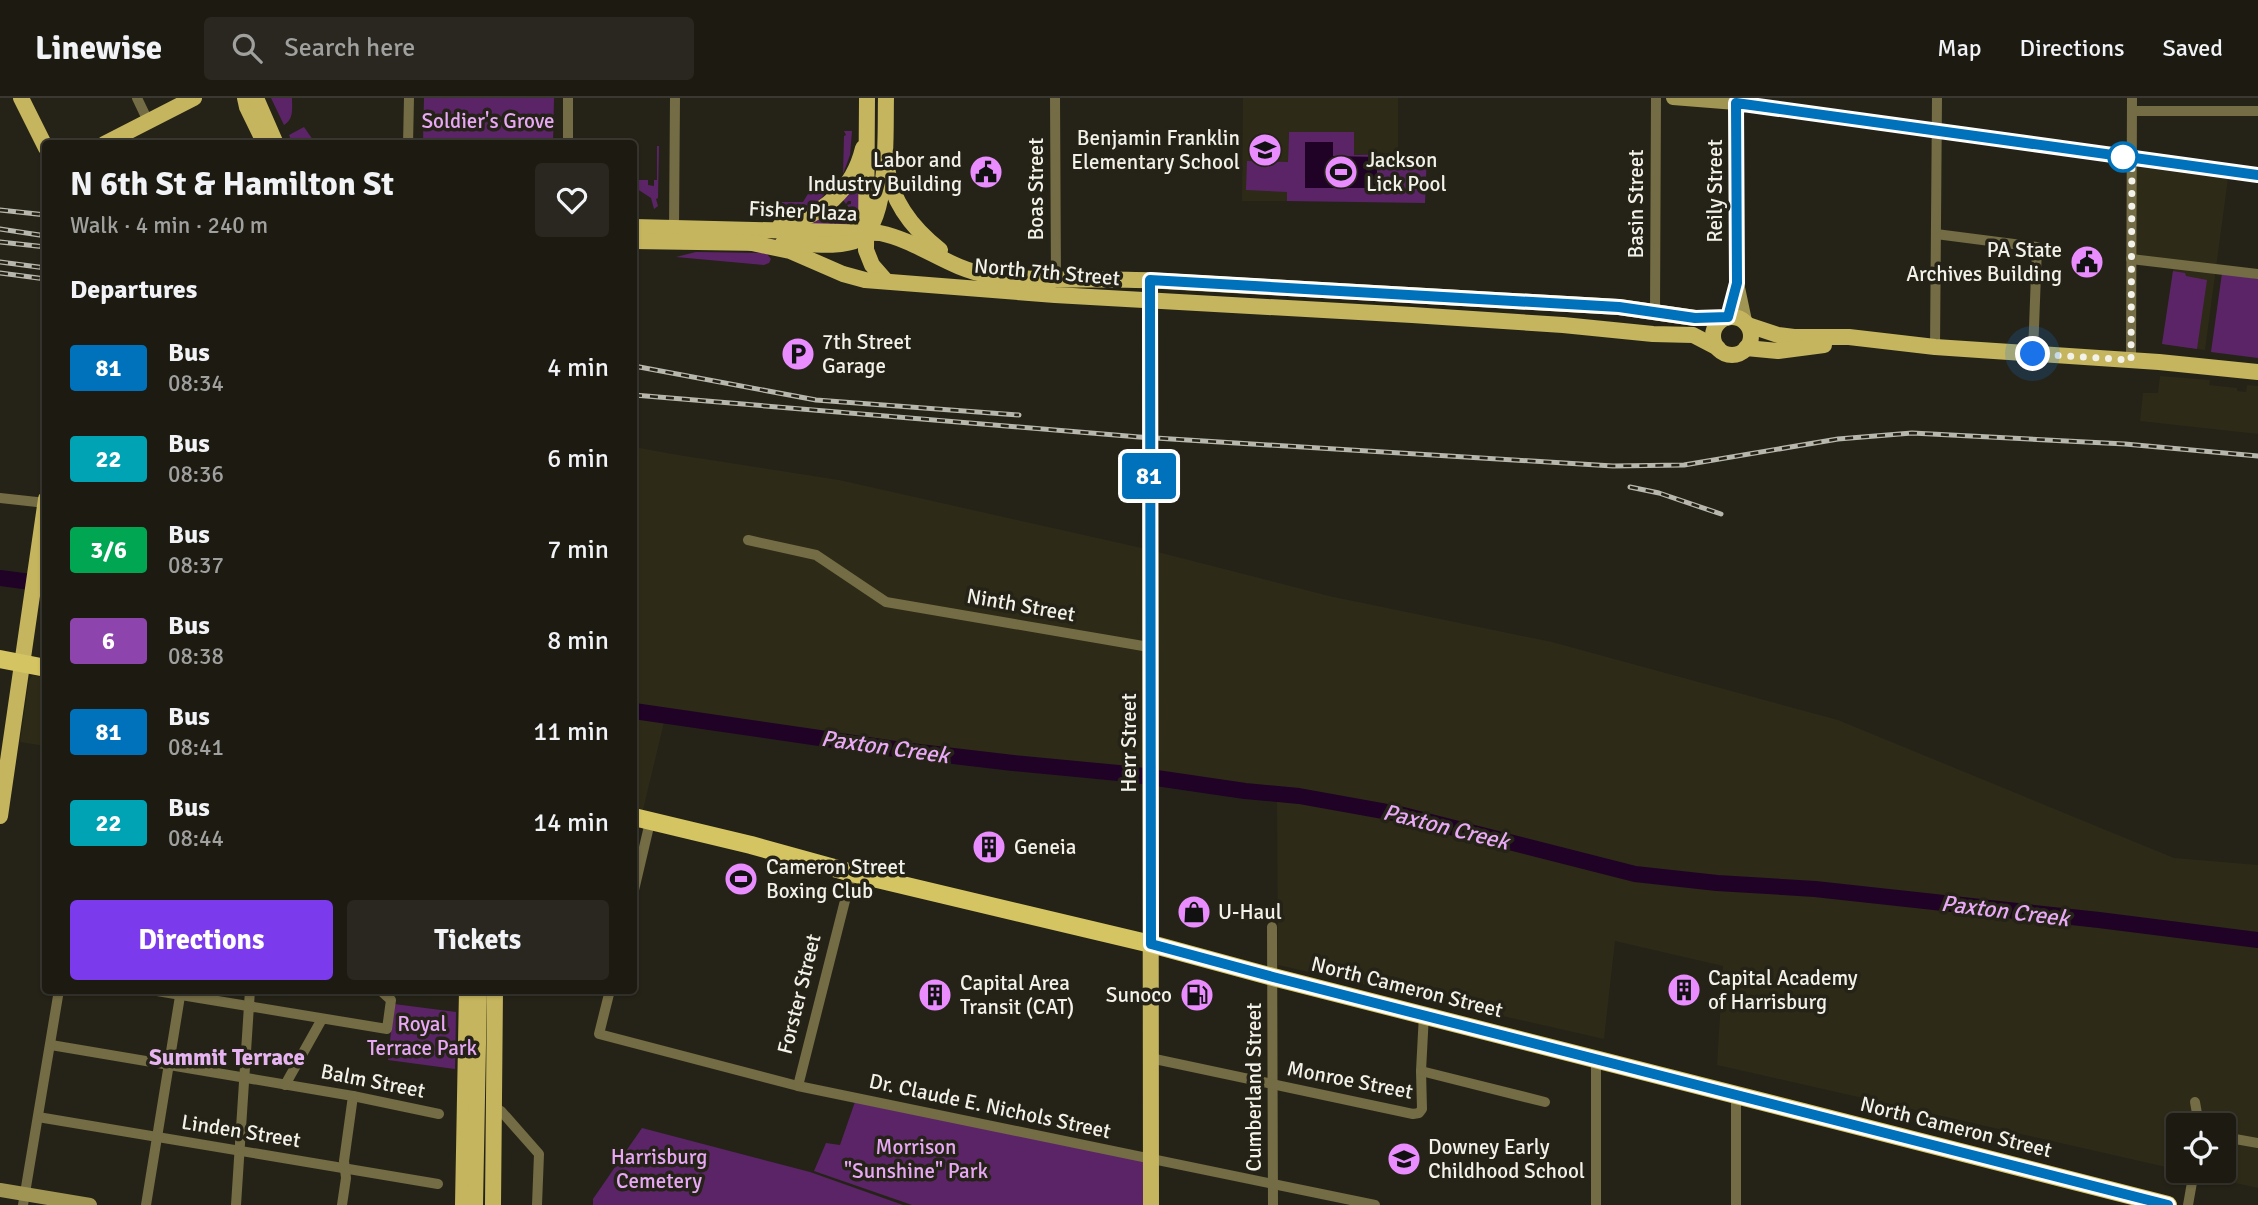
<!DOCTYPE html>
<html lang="en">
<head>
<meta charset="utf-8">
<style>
  :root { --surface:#1c1a11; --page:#29271f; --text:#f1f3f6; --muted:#a0a19f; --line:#3a3831; --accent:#7c3aed }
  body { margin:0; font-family:Signika,sans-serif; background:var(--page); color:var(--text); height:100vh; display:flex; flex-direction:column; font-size:26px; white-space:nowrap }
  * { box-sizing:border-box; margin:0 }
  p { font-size:23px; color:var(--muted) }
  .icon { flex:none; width:38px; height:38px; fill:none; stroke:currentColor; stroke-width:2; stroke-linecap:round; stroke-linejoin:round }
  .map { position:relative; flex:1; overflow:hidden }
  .panel { position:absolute; left:42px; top:42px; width:595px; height:854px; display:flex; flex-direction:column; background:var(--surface); border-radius:7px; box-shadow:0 2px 5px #0004,0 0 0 2px var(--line) }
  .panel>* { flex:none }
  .badge { padding:0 14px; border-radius:5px; font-size:24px; line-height:46px }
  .fabs { position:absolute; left:2166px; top:1015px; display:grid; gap:14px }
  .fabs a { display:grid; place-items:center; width:70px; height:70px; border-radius:7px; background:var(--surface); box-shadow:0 2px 5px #0004,0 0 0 2px var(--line); font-size:35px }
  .you { position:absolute; width:35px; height:35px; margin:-18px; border:5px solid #fff; border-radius:50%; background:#1a73e8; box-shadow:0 0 0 10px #1a73e833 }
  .map>.badge { position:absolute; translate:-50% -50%; box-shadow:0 0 0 4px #fff }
  h2 { padding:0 28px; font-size:26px; line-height:63px }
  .round { display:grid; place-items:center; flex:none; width:74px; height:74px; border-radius:7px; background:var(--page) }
  .overview { display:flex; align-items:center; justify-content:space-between; height:119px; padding:0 28px }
  h1 { font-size:33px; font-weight:700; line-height:52px }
  .primary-button { display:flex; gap:14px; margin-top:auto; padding:14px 28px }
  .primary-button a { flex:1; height:80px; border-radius:7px; background:var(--accent); color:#fff; font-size:28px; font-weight:700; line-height:80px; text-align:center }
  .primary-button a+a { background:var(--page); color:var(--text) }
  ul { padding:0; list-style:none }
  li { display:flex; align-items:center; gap:21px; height:91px; padding:0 28px }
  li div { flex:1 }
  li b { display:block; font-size:26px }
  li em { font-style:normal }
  li .badge { min-width:77px; font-weight:700; text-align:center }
  header { display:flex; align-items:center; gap:42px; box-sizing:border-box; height:98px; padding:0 35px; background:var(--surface); border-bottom:2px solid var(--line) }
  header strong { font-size:33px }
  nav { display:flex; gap:38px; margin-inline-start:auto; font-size:24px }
  .search { width:490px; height:63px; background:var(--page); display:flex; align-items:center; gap:18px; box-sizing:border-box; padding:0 24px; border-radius:7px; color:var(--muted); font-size:26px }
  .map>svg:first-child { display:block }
  .built { fill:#2d2a17 }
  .green { fill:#5b2467 }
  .water { fill:#1f0226 }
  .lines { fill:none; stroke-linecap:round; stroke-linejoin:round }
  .river { stroke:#1f0226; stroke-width:16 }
  .minor { stroke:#736c44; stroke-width:10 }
  .secondary { stroke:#a19553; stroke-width:14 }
  .primary { stroke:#c5b55e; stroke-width:16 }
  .trunk { stroke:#d5c462; stroke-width:18 }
  .rail-casing { stroke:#b8b7ae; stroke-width:5 }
  .rail { stroke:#252317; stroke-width:2.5; stroke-dasharray:8; stroke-linecap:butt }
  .line-casing { stroke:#fff; stroke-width:16 }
  .line { stroke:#0072bc; stroke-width:10 }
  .walk { stroke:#f3f2ea; stroke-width:7; stroke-dasharray:0 12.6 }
  .stop-dot { fill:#fff; stroke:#0072bc; stroke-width:3.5 }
  .labels { text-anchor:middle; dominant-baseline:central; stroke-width:7; stroke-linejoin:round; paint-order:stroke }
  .park-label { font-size:21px; fill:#e8a8f6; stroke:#252317 }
  .poi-label { font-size:21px; fill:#f3f2ea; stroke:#252317; text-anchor:start }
  .street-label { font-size:21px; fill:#f3f2ea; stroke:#252317 }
  .water-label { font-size:23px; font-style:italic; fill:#e9a9f7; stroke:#252317 }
  .neighbourhood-label { font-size:23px; font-weight:bold; fill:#e7b4f2; stroke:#252317 }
</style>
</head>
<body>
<header>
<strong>Linewise</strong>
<div class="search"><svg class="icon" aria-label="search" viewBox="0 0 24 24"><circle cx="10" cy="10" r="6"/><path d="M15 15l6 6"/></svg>Search here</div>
<nav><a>Map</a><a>Directions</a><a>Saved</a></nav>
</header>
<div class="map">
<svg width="2258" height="1107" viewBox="0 0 2258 1107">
  <rect width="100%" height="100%" fill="#252317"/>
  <g class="built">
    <path d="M1243 0H1398V55L1354 57V34L1289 35 1287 103H1242Z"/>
    <path d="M2132 60 2229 73 2205 252 2162 246 2174 166 2131 161Z"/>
    <path d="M2160 278 2210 282 2209 287 2237 290V293L2246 294 2247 287 2258 288V336L2140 323 2143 295H2158Z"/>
    <path d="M634 349 678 357 839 382 1142 450 1329 498 1552 544 1838 622 2174 760 2258 767V1090L2181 1073H2224V1027H2179V1072L1717 967 1723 868 1615 843 1604 941 1278 867 1277 703 666 616 643 712 634 709Z"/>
    <path d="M33 577 45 580V648L20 644 29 582Z"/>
  </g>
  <g class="green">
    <path d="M271 0H292C292 11 294 21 284 27Z"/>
    <path d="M424 0H554L553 45H423Z"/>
    <path d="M304 29 313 42 309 45H292L289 37Z"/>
    <path d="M844 33H852L850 57 843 76 844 38 846 37Z"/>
    <path d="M1289 34H1354V57L1427 55 1425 105 1287 103V94L1246 92 1247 63 1288 64Z"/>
    <path d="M657 48H659L658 100 656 101 658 108 654 111 651 100 634 89V82H648V87L654 88V82H657Z"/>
    <path d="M859 80 861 118H856L847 107 851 106V103H848L846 106 843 102Z"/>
    <path d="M811 91H827C820 109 797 114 779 115L781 114V104H803Z"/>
    <path d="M835 111 847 125 846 129 805 127Z"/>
    <path d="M696 154 763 155 767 156 771 161 769 165 764 167 676 159Z"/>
    <path d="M2173 173 2185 175 2186 178 2207 182 2197 251 2162 246Z"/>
    <path d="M2222 175 2258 181V260L2211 254Z"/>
    <path d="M394 906 456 914 455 971 388 962Z"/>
    <path d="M856 1001 1144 1063 1145 1107H912L814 1073 826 1045 840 1047Z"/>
    <path d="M642 1030 810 1074 903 1107H593V1101Z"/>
  </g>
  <path class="water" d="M1305 44H1333V58L1377 59V90H1305Z"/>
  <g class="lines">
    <g class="river">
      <path d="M0 480 46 486"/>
      <path d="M634 613 902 652 1013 665 1129 676 1245 693 1299 698 1399 716 1635 776 1717 785 1815 791 2099 822 2258 842"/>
    </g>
    <g class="minor">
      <path d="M137 0 148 23"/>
      <path d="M1055 0 1056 182"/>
      <path d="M2132 13H2258"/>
      <path d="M408 46 409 0"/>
      <path d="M568 46V0"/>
      <path d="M674 130 675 0"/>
      <path d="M1936 136 2037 149 2033 256"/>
      <path d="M2131 161 2258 176"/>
      <path d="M1655 213 1656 0"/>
      <path d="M1935 249 1937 0"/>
      <path d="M2131 262 2132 0"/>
      <path d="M0 400 46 405"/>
      <path d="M748 442 816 457 886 504 1149 549"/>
      <path d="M634 792 650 724"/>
      <path d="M1272 829 1273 1107"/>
      <path d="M151 892 387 931 391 902 380 892"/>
      <path d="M610 892 599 936 798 988 1375 1107"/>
      <path d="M51 947 353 998 439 1016"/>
      <path d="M1150 960 1413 1016 1419 1015 1422 1011 1421 973 1424 916"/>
      <path d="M1421 973 1545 1004"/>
      <path d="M285 987 322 921"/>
      <path d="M798 988 852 775"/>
      <path d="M1736 996V1107"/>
      <path d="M2195 1004 2199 1027"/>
      <path d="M494 1009 501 1013 539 1056 537 1107"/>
      <path d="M38 1019 438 1086"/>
      <path d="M2224 1039 2258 1045"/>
      <path d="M23 1107 59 892"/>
      <path d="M146 1107 181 892"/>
      <path d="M236 1107 250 892"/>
      <path d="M342 1107 346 1080 344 1063 353 998"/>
      <path d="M1596 1107V962"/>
      <path d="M2188 1107 2194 1073"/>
    </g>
    <g class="secondary">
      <path d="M1673 0 1736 5 2258 77"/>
      <path d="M1736 0 1737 185 1745 223"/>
      <path d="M0 1092 90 1107"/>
    </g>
    <g class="primary">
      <path d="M21 0 46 50"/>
      <path d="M245 0 247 9 265 46"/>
      <path d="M256 0 276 46"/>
      <path d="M867 0 866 152 872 167 886 183"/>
      <path d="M104 46 194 0"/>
      <path d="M887 70C892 104 913 131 940 152"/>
      <path d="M780 128C822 118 853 92 863 50"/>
      <path d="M634 129 880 135C919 143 949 171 988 177 1046 185 1105 179 1163 183 1315 191 1467 200 1619 209L1695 220H1726"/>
      <path d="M634 143 761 145"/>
      <path d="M752 145 790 153 843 176 865 182 1055 197 1412 217 1563 227 1653 236 1693 237 1718 250"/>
      <path d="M783 145C803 145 841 151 859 141 890 124 885 32 886 0"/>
      <path d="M1150 195 1151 1107"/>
      <circle cx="1732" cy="238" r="19"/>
      <path d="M1748 227 1778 237 1794 239H1849L1935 249 2159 264 2258 274"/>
      <path d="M1746 250 1778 253 1824 247"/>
      <path d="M0 718 46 401"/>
      <path d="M463 1107 467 892"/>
      <path d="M475 1107 479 892"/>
      <path d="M493 1107 495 892"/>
    </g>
    <g class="trunk">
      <path d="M0 561 46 570"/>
      <path d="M634 719 751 747 852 775 1151 846 1273 879 2168 1107"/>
    </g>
    <defs>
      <g id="rail">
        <path d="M0 112 46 117"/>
        <path d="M0 131 46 138"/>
        <path d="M0 144 46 149"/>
        <path d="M0 164 46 170"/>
        <path d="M0 175 46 181"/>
        <path d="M634 268 816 302 1019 317"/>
        <path d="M634 297 1139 339 1613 368 1684 367 1838 341 1912 335 2125 346 2258 358"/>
        <path d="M1630 389 1659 395 1721 416"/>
      </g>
    </defs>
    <use href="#rail" class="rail-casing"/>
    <use href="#rail" class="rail"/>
  </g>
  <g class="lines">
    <defs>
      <path id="line" d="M2168 1107 1273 879 1151 846 1150 182 1619 209 1695 220 1728 219 1737 185 1736 5 2258 77"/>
    </defs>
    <use href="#line" class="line-casing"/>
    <use href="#line" class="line"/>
    <path class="walk" d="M2033 256 2131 262 2132 60 2123 59"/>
  </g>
  <defs>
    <symbol id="school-disc" viewBox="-11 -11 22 22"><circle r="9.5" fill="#e98dfe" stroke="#252317"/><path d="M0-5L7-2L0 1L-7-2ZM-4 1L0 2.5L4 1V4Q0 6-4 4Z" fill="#111"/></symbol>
    <symbol id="civic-disc" viewBox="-11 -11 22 22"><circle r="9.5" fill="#e98dfe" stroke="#252317"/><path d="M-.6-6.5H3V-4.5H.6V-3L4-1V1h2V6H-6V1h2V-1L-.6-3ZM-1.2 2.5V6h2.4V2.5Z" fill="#111"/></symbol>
    <symbol id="stadium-disc" viewBox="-11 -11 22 22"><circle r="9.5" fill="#e98dfe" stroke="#252317"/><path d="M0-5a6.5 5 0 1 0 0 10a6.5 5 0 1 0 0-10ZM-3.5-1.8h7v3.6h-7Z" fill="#111"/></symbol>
    <symbol id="parking-disc" viewBox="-11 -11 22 22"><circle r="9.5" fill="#e98dfe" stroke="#252317"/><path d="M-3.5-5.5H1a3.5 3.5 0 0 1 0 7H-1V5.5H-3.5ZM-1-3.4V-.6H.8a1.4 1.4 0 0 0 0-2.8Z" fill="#111"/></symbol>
    <symbol id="building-disc" viewBox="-11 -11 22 22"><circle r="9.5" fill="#e98dfe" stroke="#252317"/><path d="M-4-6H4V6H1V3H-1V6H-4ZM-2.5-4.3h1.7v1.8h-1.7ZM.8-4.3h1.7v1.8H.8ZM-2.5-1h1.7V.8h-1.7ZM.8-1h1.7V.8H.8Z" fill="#111"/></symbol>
    <symbol id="shop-disc" viewBox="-11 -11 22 22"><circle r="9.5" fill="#e98dfe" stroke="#252317"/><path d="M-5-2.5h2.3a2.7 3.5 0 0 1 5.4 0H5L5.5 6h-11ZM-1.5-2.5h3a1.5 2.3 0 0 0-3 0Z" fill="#111"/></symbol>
    <symbol id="fuel-disc" viewBox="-11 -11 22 22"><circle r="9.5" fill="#e98dfe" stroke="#252317"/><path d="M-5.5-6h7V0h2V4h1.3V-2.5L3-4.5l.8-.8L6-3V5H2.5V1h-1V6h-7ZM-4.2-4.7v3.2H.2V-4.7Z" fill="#111"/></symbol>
  </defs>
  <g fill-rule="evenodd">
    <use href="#school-disc" x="1246" y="33" width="38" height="38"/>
    <use href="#civic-disc" x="967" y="55" width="38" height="38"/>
    <use href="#stadium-disc" x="1322" y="55" width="38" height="38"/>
    <use href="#civic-disc" x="2068" y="145" width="38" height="38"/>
    <use href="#parking-disc" x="779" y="237" width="38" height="38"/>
    <use href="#building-disc" x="970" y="730" width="38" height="38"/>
    <use href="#stadium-disc" x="722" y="762" width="38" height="38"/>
    <use href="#shop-disc" x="1175" y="795" width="38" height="38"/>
    <use href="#building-disc" x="1665" y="873" width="38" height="38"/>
    <use href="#building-disc" x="916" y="878" width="38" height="38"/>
    <use href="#fuel-disc" x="1178" y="878" width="38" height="38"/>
    <use href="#school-disc" x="1385" y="1042" width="38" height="38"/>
  </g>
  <circle class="stop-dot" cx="2123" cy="59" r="14"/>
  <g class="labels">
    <g class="park-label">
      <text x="488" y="23">Soldier's Grove</text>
      <text x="422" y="926">Royal<tspan x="422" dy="24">Terrace Park</tspan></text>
      <text x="916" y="1049">Morrison<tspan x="916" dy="24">"Sunshine" Park</tspan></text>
      <text x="659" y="1059">Harrisburg<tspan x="659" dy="24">Cemetery</tspan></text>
    </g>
    <g class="poi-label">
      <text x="1240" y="40" text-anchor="end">Benjamin Franklin<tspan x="1240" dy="24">Elementary School</tspan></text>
      <text x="962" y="62" text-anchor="end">Labor and<tspan x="962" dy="24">Industry Building</tspan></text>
      <text x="1366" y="62">Jackson<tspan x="1366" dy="24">Lick Pool</tspan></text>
      <text x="2062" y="152" text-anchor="end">PA State<tspan x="2062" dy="24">Archives Building</tspan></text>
      <text x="822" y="244">7th Street<tspan x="822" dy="24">Garage</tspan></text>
      <text x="1014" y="749">Geneia</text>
      <text x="766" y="769">Cameron Street<tspan x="766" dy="24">Boxing Club</tspan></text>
      <text x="1218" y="814">U-Haul</text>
      <text x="1708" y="880">Capital Academy<tspan x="1708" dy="24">of Harrisburg</tspan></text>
      <text x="960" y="885">Capital Area<tspan x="960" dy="24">Transit (CAT)</tspan></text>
      <text x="1172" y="897" text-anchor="end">Sunoco</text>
      <text x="1428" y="1049">Downey Early<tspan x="1428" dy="24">Childhood School</tspan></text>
    </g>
    <g class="street-label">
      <text transform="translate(1036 91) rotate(-90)">Boas Street</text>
      <text transform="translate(1715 93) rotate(-90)">Reily Street</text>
      <text transform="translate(1636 106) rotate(-90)">Basin Street</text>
      <text transform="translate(803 113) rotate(3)">Fisher Plaza</text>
      <text transform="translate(1047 174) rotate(5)">North 7th Street</text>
      <text transform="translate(1021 507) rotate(10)">Ninth Street</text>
      <text transform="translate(1129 645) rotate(-90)">Herr Street</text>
      <text transform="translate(1407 889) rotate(14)">North Cameron Street</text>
      <text transform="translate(799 896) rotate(-76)">Forster Street</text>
      <text transform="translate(1350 982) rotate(11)">Monroe Street</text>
      <text transform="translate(373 983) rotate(11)">Balm Street</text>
      <text transform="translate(1254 989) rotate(-90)">Cumberland Street</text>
      <text transform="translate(990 1008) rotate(12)">Dr. Claude E. Nichols Street</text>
      <text transform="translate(1956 1029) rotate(14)">North Cameron Street</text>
      <text transform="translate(241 1033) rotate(9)">Linden Street</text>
    </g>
    <g class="water-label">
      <text transform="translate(885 649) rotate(8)">Paxton Creek</text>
      <text transform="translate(1446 729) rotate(14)">Paxton Creek</text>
      <text transform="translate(2005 813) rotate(7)">Paxton Creek</text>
    </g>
    <g class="neighbourhood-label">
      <text x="227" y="959">Summit Terrace</text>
    </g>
  </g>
</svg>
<div class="fabs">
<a><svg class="icon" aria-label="locate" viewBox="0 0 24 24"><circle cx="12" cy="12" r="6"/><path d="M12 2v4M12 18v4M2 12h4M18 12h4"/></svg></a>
</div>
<div class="you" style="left:2033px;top:256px"></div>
<b class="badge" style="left:1149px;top:378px;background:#0072bc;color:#fff">81</b>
<section class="panel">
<div class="overview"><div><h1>N 6th St &amp; Hamilton St</h1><p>Walk · 4 min · 240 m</p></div><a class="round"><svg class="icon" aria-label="heart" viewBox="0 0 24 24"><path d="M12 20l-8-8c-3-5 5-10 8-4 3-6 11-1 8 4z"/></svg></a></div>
<h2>Departures</h2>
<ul>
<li><span class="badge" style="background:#0072bc;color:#fff">81</span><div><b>Bus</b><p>08:34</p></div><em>4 min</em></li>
<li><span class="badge" style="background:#00a3b4;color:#fff">22</span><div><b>Bus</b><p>08:36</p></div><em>6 min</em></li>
<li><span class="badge" style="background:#00a651;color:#fff">3/6</span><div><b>Bus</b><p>08:37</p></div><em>7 min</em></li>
<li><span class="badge" style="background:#8e44ad;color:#fff">6</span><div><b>Bus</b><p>08:38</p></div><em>8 min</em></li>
<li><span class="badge" style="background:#0072bc;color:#fff">81</span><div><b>Bus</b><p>08:41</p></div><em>11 min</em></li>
<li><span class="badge" style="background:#00a3b4;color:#fff">22</span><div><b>Bus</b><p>08:44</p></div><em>14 min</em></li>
</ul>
<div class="primary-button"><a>Directions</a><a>Tickets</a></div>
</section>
</div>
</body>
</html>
